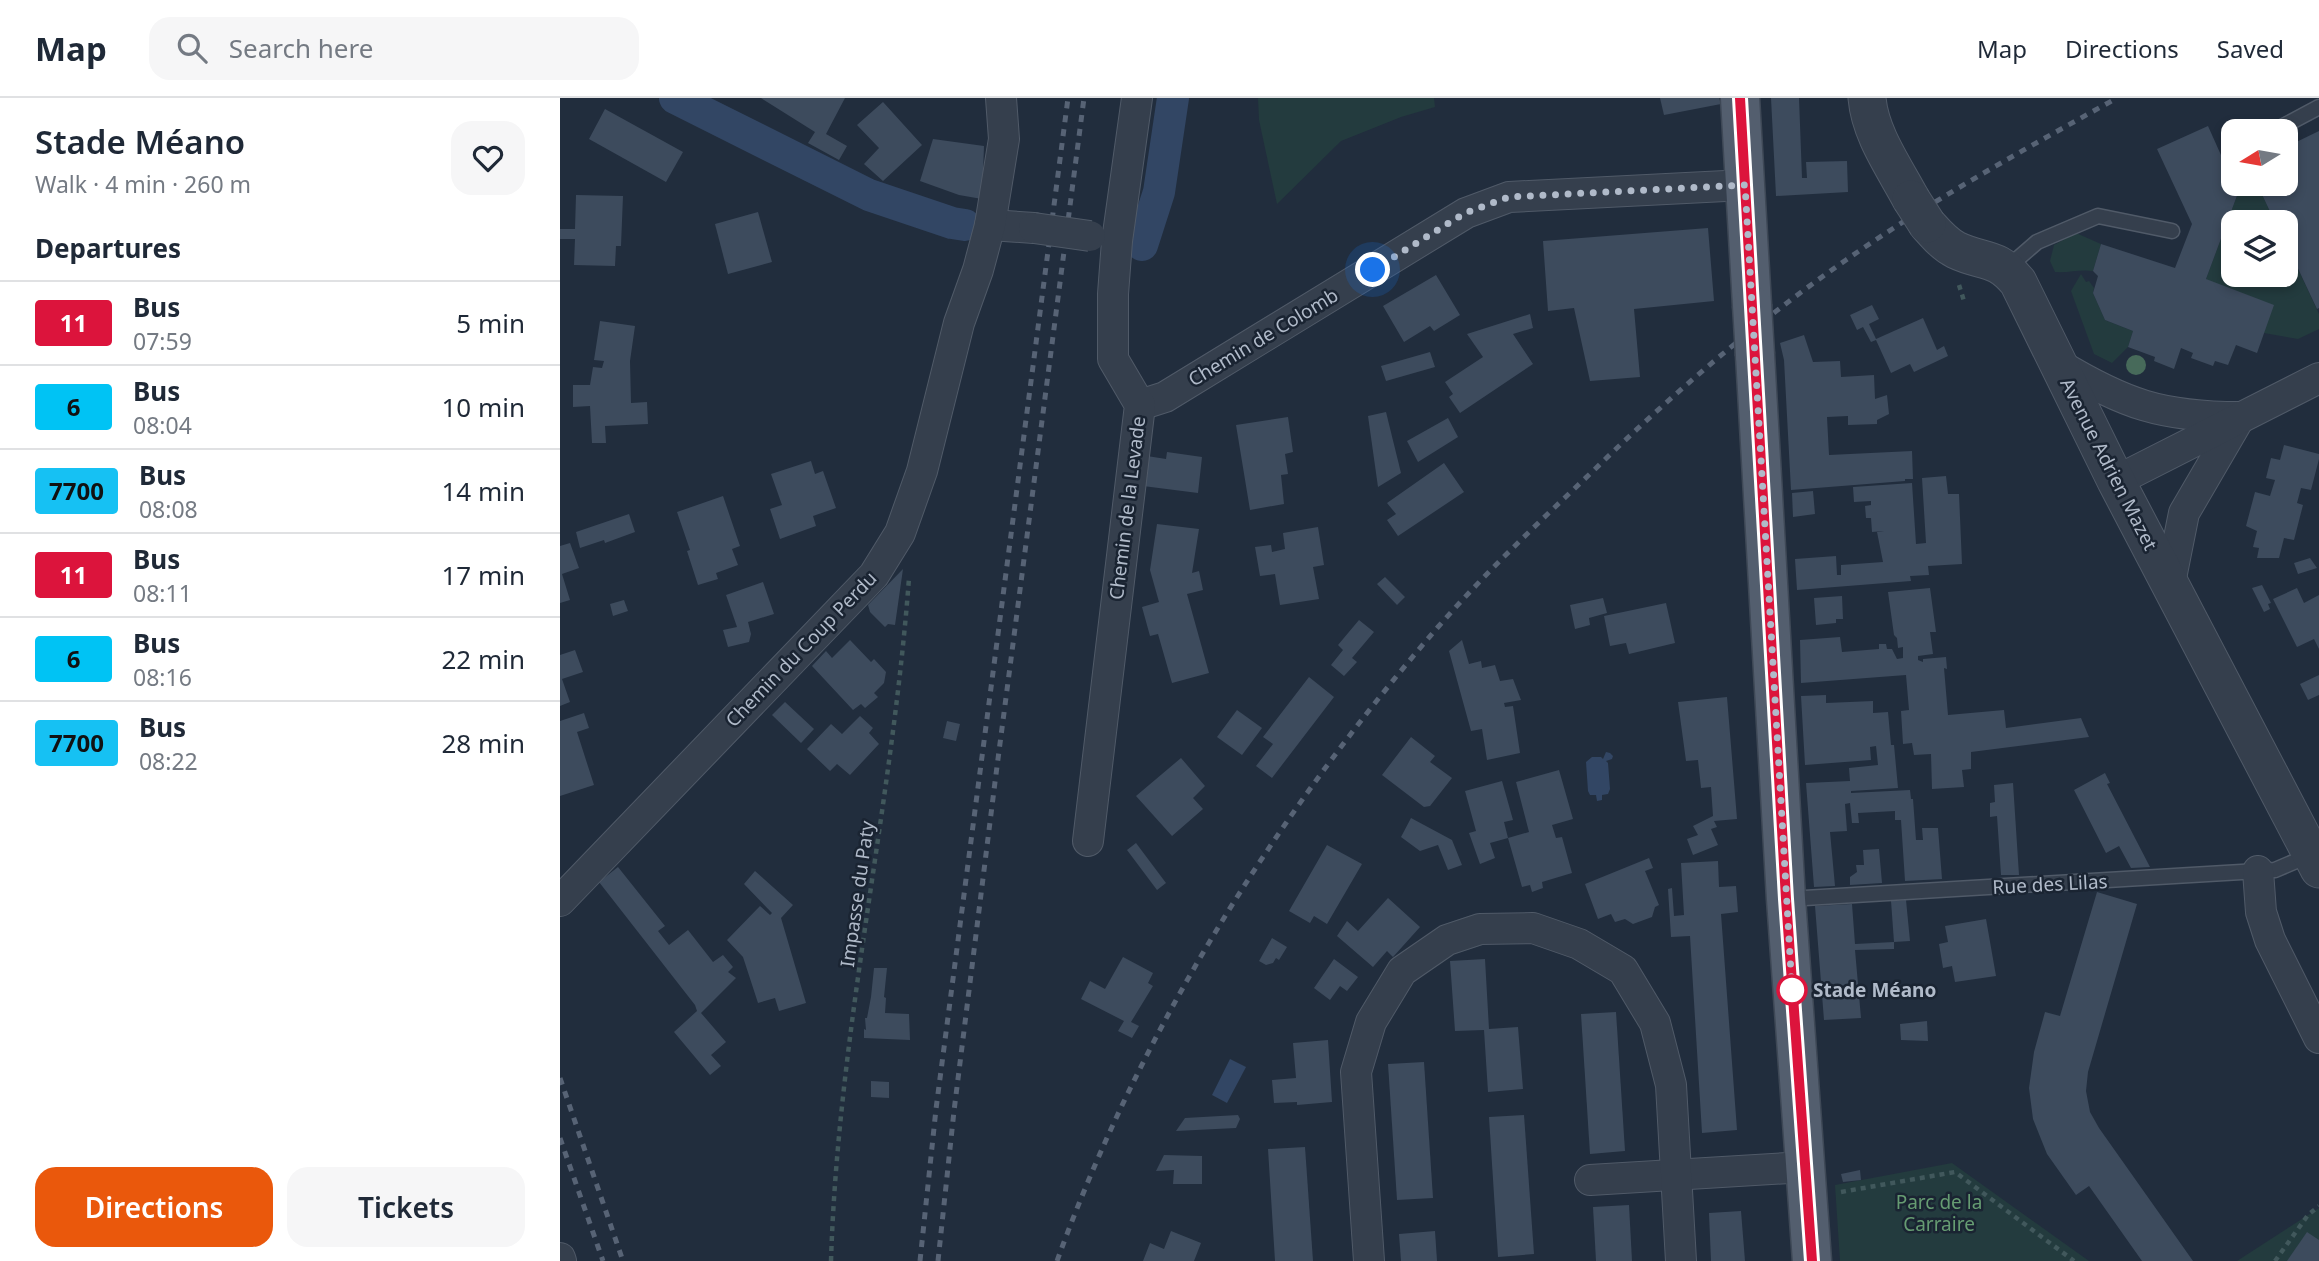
<!DOCTYPE html>
<html lang="en">
<head>
<meta charset="utf-8">
<style>
  :root { --surface:#fff; --page:#f6f6f7; --text:#1f2937; --muted:#747a83; --line:#e0e1e3; --accent:#ea580c }
  body { margin:0; font-family:"Noto Sans",sans-serif; background:var(--page); color:var(--text); height:100vh; display:flex; flex-direction:column; font-size:26px; white-space:nowrap }
  * { box-sizing:border-box; margin:0 }
  p { font-size:23px; color:var(--muted) }
  .icon { flex:none; width:38px; height:38px; fill:none; stroke:currentColor; stroke-width:2; stroke-linecap:round; stroke-linejoin:round }
  .map { position:relative; flex:1; overflow:hidden }
  .sheet { display:flex; flex-direction:column; background:var(--surface); width:560px }
  .sheet>* { flex:none }
  .badge { padding:0 14px; border-radius:5px; font-size:24px; line-height:46px }
  .needle { width:46px; rotate:259deg }
  .tools { position:absolute; left:1661px; top:21px; display:grid; gap:14px }
  .tools a { display:grid; place-items:center; width:77px; height:77px; border-radius:14px; background:var(--surface); box-shadow:0 4px 10px #0003; font-size:35px }
  .you { position:absolute; width:35px; height:35px; margin:-18px; border:5px solid #fff; border-radius:50%; background:#1a73e8; box-shadow:0 0 0 10px #1a73e833 }
  .map>.badge { position:absolute; translate:-50% -50%; box-shadow:0 0 0 4px #fff }
  h2 { padding:0 35px; font-size:26px; line-height:63px }
  .round { display:grid; place-items:center; flex:none; width:74px; height:74px; border-radius:21px; background:var(--page) }
  .head { display:flex; align-items:center; justify-content:space-between; height:119px; padding:0 35px }
  h1 { font-size:33px; font-weight:600; line-height:52px }
  .button { display:flex; gap:14px; margin-top:auto; padding:14px 35px }
  .button a { flex:1; height:80px; border-radius:21px; background:var(--accent); color:#fff; font-size:28px; font-weight:600; line-height:80px; text-align:center }
  .button a+a { background:var(--page); color:var(--text) }
  ul { padding:0; list-style:none }
  li { display:flex; align-items:center; gap:21px; height:84px; padding:0 35px; border-top:2px solid var(--line) }
  li div { flex:1 }
  li b { display:block; font-size:26px }
  li em { font-style:normal }
  li .badge { min-width:77px; font-weight:700; text-align:center }
  header { display:flex; align-items:center; gap:42px; box-sizing:border-box; height:98px; padding:0 35px; background:var(--surface); border-bottom:2px solid var(--line) }
  header strong { font-size:33px }
  nav { display:flex; gap:38px; margin-inline-start:auto; font-size:24px }
  .search { width:490px; height:63px; background:var(--page); display:flex; align-items:center; gap:18px; box-sizing:border-box; padding:0 24px; border-radius:21px; color:var(--muted); font-size:26px }
  main { display:flex; flex:1; min-height:0 }
  .map>svg:first-child { display:block }
  .green { fill:#233b3e }
  .water { fill:#324664 }
  .lines { fill:none; stroke-linecap:round; stroke-linejoin:round }
  .canal { stroke:#324664; stroke-width:32 }
  .building { fill:#3d4b5d }
  .service-casing { stroke:#505a68; stroke-width:17 }
  .minor-casing { stroke:#505a68; stroke-width:32 }
  .tertiary-casing { stroke:#505a68; stroke-width:39 }
  .primary-casing { stroke:#3e4856; stroke-width:41 }
  .path { stroke:#41585c; stroke-width:4.5; stroke-dasharray:5 5; stroke-linecap:butt }
  .service { stroke:#353f4d; stroke-width:14 }
  .minor { stroke:#353f4d; stroke-width:30 }
  .tertiary { stroke:#353f4d; stroke-width:37 }
  .primary { stroke:#535e6e; stroke-width:38 }
  .rail { stroke:#576375; stroke-width:5; stroke-dasharray:7 7; stroke-linecap:butt }
  .minor-bridge-casing { stroke:#505a68; stroke-width:32; stroke-linecap:butt }
  .tertiary-bridge-casing { stroke:#505a68; stroke-width:39; stroke-linecap:butt }
  .primary-bridge-casing { stroke:#3e4856; stroke-width:41; stroke-linecap:butt }
  .minor-bridge { stroke:#353f4d; stroke-width:30 }
  .tertiary-bridge { stroke:#353f4d; stroke-width:37 }
  .primary-bridge { stroke:#535e6e; stroke-width:38 }
  .tree { fill:#476a5a }
  .line-casing { stroke:#fff; stroke-width:16 }
  .line { stroke:#dc143c; stroke-width:10 }
  .walk { stroke:#b0bac9; stroke-width:7; stroke-dasharray:0 12.6 }
  .stop-dot { fill:#fff; stroke:#dc143c; stroke-width:3.5 }
  .labels { text-anchor:middle; dominant-baseline:central; stroke-width:5; stroke-linejoin:round; paint-order:stroke }
  .street-label { font-size:19px; fill:#b0bac9; stroke:#1a2432 }
  .stop-label { font-size:19px; font-weight:bold; fill:#b0bac9; stroke:#1a2432; text-anchor:start }
  .park-label { font-size:19px; fill:#669c72; stroke:#1a2432 }
</style>
</head>
<body>
<header>
<strong>Map</strong>
<div class="search"><svg class="icon" aria-label="search" viewBox="0 0 24 24"><circle cx="10" cy="10" r="6"/><path d="M15 15l6 6"/></svg>Search here</div>
<nav><a>Map</a><a>Directions</a><a>Saved</a></nav>
</header>
<main>
<section class="sheet">
<div class="head"><div><h1>Stade Méano</h1><p>Walk · 4 min · 260 m</p></div><a class="round"><svg class="icon" aria-label="heart" viewBox="0 0 24 24"><path d="M12 20l-8-8c-3-5 5-10 8-4 3-6 11-1 8 4z"/></svg></a></div>
<h2>Departures</h2>
<ul>
<li><span class="badge" style="background:#dc143c;color:#fff">11</span><div><b>Bus</b><p>07:59</p></div><em>5 min</em></li>
<li><span class="badge" style="background:#00c3f4;color:#111">6</span><div><b>Bus</b><p>08:04</p></div><em>10 min</em></li>
<li><span class="badge" style="background:#16c1f3;color:#111">7700</span><div><b>Bus</b><p>08:08</p></div><em>14 min</em></li>
<li><span class="badge" style="background:#dc143c;color:#fff">11</span><div><b>Bus</b><p>08:11</p></div><em>17 min</em></li>
<li><span class="badge" style="background:#00c3f4;color:#111">6</span><div><b>Bus</b><p>08:16</p></div><em>22 min</em></li>
<li><span class="badge" style="background:#16c1f3;color:#111">7700</span><div><b>Bus</b><p>08:22</p></div><em>28 min</em></li>
</ul>
<div class="button"><a>Directions</a><a>Tickets</a></div>
</section>
<div class="map">
<svg width="1759" height="1163" viewBox="0 0 1759 1163">
  <rect width="100%" height="100%" fill="#212d3d"/>
  <g class="green">
    <path d="M698 0H874L875 9 841 19 781 43 717 106 699 22Z"/>
    <path d="M1689 86H1697L1715 124H1673V177H1726V145L1759 216V231L1738 241 1704 235 1646 181 1678 95Z"/>
    <path d="M1516 135 1541 146 1533 173C1520 171 1509 175 1495 174L1490 163 1494 147Z"/>
    <path d="M1521 176 1526 184 1529 183 1534 190 1533 195 1545 222 1573 233 1568 249 1552 265 1534 256 1511 193Z"/>
    <path d="M1392 1065 1529 1163H1280L1275 1087Z"/>
    <path d="M1759 1110V1163H1677Z"/>
  </g>
  <g class="water">
    <path d="M1046 654 1050 655 1053 658 1052 661 1046 663 1048 665 1050 691 1048 696 1042 697V702L1037 703 1036 697H1030L1028 693 1026 664 1032 659H1041L1043 661Z"/>
    <path d="M670 961 686 969 667 1005 652 997Z"/>
  </g>
  <g class="lines">
    <g class="canal">
      <path d="M115 0 309 97 392 125 405 127"/>
      <path d="M582 147 599 94 613 0"/>
    </g>
  </g>
  <g class="building">
    <path d="M201 0H285L266 36 287 48 279 62 248 45 255 34Z"/>
    <path d="M1100 0H1159L1161 6 1104 17Z"/>
    <path d="M1211 0H1239L1242 80H1247L1246 64 1287 63 1288 94 1216 98Z"/>
    <path d="M323 4 362 47 323 83 304 66 319 50 297 27Z"/>
    <path d="M45 11 123 54 106 84 29 41Z"/>
    <path d="M1648 28 1678 95 1646 181 1714 207 1697 255 1676 247 1668 267 1655 263 1653 268 1631 260 1633 255 1621 250 1614 271 1594 263 1595 259 1568 249 1573 233 1545 222 1533 195 1538 178 1533 173 1541 146 1615 170 1632 126 1597 51Z"/>
    <path d="M1759 33V210L1757 211 1726 145V124H1715L1697 86H1726V49Z"/>
    <path d="M373 41 424 48 422 101 399 97 360 83Z"/>
    <path d="M16 97 63 98 61 148H56L55 168 14 167 15 141H0V131H15Z"/>
    <path d="M198 114 212 164 168 176 155 126Z"/>
    <path d="M1148 130 1154 203 1074 211 1080 279 1030 283 1014 210 988 213 983 143Z"/>
    <path d="M876 177 900 217 874 233 870 228 844 244 823 208Z"/>
    <path d="M1312 207 1319 221 1309 226 1316 241 1363 220 1377 252 1384 248 1388 258 1354 274 1350 266 1331 275 1316 242 1311 244 1303 229 1297 232 1290 217Z"/>
    <path d="M970 216 973 230 953 236 973 266 900 315 889 299 893 296 885 284 923 259 907 236Z"/>
    <path d="M40 223 75 228 70 263 71 305 87 304 88 326 45 328 46 345H32L30 308 13 309V287H30L33 269 42 270 44 263 34 262Z"/>
    <path d="M1244 237 1253 264 1280 263 1281 279 1314 277 1315 301 1327 297 1329 316 1317 322V326L1288 327V318L1267 319 1269 357 1352 353 1353 381H1345V383L1231 392 1224 262 1220 245Z"/>
    <path d="M870 254 875 269 826 283 821 268Z"/>
    <path d="M826 314 841 375 818 389 808 318Z"/>
    <path d="M728 319 733 354 725 356 728 376 721 377 724 406 690 412 676 327Z"/>
    <path d="M888 320 898 339 858 364 847 343Z"/>
    <path d="M1724 347 1759 356V361L1751 392 1741 390 1737 405 1743 407 1734 442 1724 440 1719 460H1697L1699 450 1693 449 1697 433 1686 428 1695 394 1710 398 1715 382 1706 380 1711 360 1720 362Z"/>
    <path d="M607 354 642 359 638 395 583 388 587 358 606 361Z"/>
    <path d="M251 363 255 376 263 373 276 410 253 418 256 428 220 441 210 411 222 407 211 376Z"/>
    <path d="M884 365 904 394 838 438 827 422 836 416 827 405Z"/>
    <path d="M1386 378 1388 396H1399L1402 466 1368 468 1369 477 1350 478 1351 483 1237 492 1235 461 1276 458 1277 477H1281V467L1323 464 1317 434 1324 433 1312 434 1311 420H1306L1305 408 1311 407V403L1294 404 1293 389 1352 385 1356 446 1366 445 1362 380Z"/>
    <path d="M1253 393 1255 416 1233 419 1232 395Z"/>
    <path d="M163 398 180 448 172 451 178 467 156 475 158 481 138 487 127 453 130 452 117 414Z"/>
    <path d="M69 416 75 434 45 445 44 442 20 450 16 434Z"/>
    <path d="M597 426 639 431 632 475 639 473 643 492 627 496 649 575 612 585 598 536 590 538 582 509 599 504 590 472Z"/>
    <path d="M758 429 764 467 753 469 759 501 720 507 715 476 700 478 695 449 711 447 712 454 725 451 723 435Z"/>
    <path d="M10 445 19 470 2 476 10 502 0 505V448Z"/>
    <path d="M1750 460 1757 470 1738 476 1734 465Z"/>
    <path d="M343 471 335 527 328 526 325 529 310 514 308 507Z"/>
    <path d="M825 479 845 499 837 507 817 486Z"/>
    <path d="M203 484 214 516 188 524 191 536 189 544 168 549 163 532 177 529 166 497Z"/>
    <path d="M1702 487 1711 505 1708 506 1710 511 1704 514 1692 490Z"/>
    <path d="M1370 490 1376 534H1370L1373 556 1358 558V562L1363 564V561L1386 559 1387 571 1384 570 1388 617 1444 612 1446 630 1521 620 1529 639 1411 654V671L1402 672 1404 689 1372 691 1371 656 1354 657 1352 645 1343 646 1341 613 1349 612 1346 577 1241 585 1240 542 1280 539 1282 554 1319 551V546H1326L1327 551H1332L1337 561 1343 560V549L1338 550 1337 540 1334 537 1328 494Z"/>
    <path d="M1737 490 1744 505 1759 497V551L1754 541 1737 549 1713 501Z"/>
    <path d="M1282 498 1283 521H1276V525L1256 527 1254 500Z"/>
    <path d="M1043 500 1047 515 1029 520 1030 527 1015 531 1010 507Z"/>
    <path d="M64 502 68 513 53 518 50 506Z"/>
    <path d="M1106 505 1115 545 1069 556 1066 545 1050 548 1044 518Z"/>
    <path d="M799 522 814 534 792 560 797 564 784 578 771 567 783 552 778 547Z"/>
    <path d="M290 542 311 564 314 561 326 574 324 585 314 595 318 599 305 610 301 606 293 612 252 568 266 553 272 560Z"/>
    <path d="M902 542 909 566 921 563 922 570 935 567 940 583 953 581 961 602 944 605 945 609 953 608 960 655 927 662 922 631 911 633 889 553Z"/>
    <path d="M15 552 23 574 2 581 10 604 0 608V557Z"/>
    <path d="M1759 577V597L1748 602 1740 586Z"/>
    <path d="M749 579 774 599 712 680 696 668 713 646 703 639Z"/>
    <path d="M1266 597V605L1313 603V615L1328 614 1331 647H1334L1338 690 1291 693V695L1350 692 1351 701H1353L1356 742H1363L1362 730H1378L1382 781 1345 783 1341 722H1335V713L1298 715 1299 725H1292L1290 705 1285 706 1287 733 1270 734 1275 788 1254 789 1246 685 1290 683 1289 670 1318 667 1316 648 1310 649 1311 662 1245 667 1241 598Z"/>
    <path d="M1167 599 1177 721 1154 723 1157 729 1151 731 1158 747 1133 757 1127 741 1138 737 1133 728 1153 718 1151 689 1141 690 1138 662 1126 663 1118 604Z"/>
    <path d="M225 604 254 631 241 645 212 617Z"/>
    <path d="M677 612 702 630 682 657 657 639Z"/>
    <path d="M24 615 29 630 17 634 34 687 0 698V623Z"/>
    <path d="M300 618 313 630 309 635 319 646 290 677 277 666 270 673 247 651 271 626 282 636Z"/>
    <path d="M387 623 400 626 396 643 383 640Z"/>
    <path d="M851 639 875 658 870 664 892 680 870 708 864 709 822 677Z"/>
    <path d="M621 660 645 688 633 700 643 711 612 738 576 698Z"/>
    <path d="M999 672 1013 721 992 727 996 740 1002 739 1012 775 982 784 983 790 972 794 970 787 962 789 948 740 969 734 956 684Z"/>
    <path d="M1545 675 1550 685 1547 686 1590 769 1571 770 1559 748 1546 755 1514 692Z"/>
    <path d="M942 683 953 722 944 724 948 740 930 745 935 760 920 766 909 735 916 733 905 693Z"/>
    <path d="M1453 685 1459 777H1441L1437 718 1430 719V705L1435 704 1434 687Z"/>
    <path d="M851 720 892 742 902 767 888 772 878 747 860 753 841 739Z"/>
    <path d="M576 745 606 785 597 792 567 752Z"/>
    <path d="M767 747 802 766 767 826 754 818 750 825 729 813Z"/>
    <path d="M1319 751 1322 785 1290 787V779L1297 774 1296 767H1304L1303 752Z"/>
    <path d="M1089 760 1093 770 1085 773 1099 807 1095 809 1092 819 1073 826 1065 821 1055 824 1051 816 1038 821 1025 786Z"/>
    <path d="M1158 763 1159 789 1176 788 1178 814 1161 816 1177 1032 1142 1035 1130 838 1111 839 1108 791 1112 790 1114 818 1124 817 1121 765Z"/>
    <path d="M58 769 105 828 98 833 109 847 128 832 153 864 163 857 173 869 168 874 176 880 141 915 166 944 151 957 161 968 150 977 114 934 137 913 135 907 39 784Z"/>
    <path d="M195 773 233 807 221 820 246 905 219 913 215 900 198 905 183 859 167 842 200 808 210 817 212 815 184 786Z"/>
    <path d="M1537 794 1577 806 1528 974 1526 993 1530 1014 1539 1030 1633 1163H1582L1529 1088 1516 1097 1487 1056 1473 1021 1469 990 1474 954 1485 914 1500 918Z"/>
    <path d="M828 800 860 829 833 859 827 853 813 869 777 838 787 823 798 833Z"/>
    <path d="M1346 802 1350 843 1334 844 1331 803Z"/>
    <path d="M1292 806 1295 846 1334 844V851L1295 852 1301 920 1264 922 1255 808Z"/>
    <path d="M1426 821 1436 878 1395 884 1392 868 1383 870 1379 846 1388 844 1385 828Z"/>
    <path d="M712 840 727 849 719 862 716 860 713 865 706 867 699 863Z"/>
    <path d="M563 859 593 875 588 885 593 888 571 924 579 928 572 940 558 933 564 923 521 901 530 883 545 891Z"/>
    <path d="M774 861 798 879 787 893 780 888 770 902 754 890Z"/>
    <path d="M925 861 929 931 958 929 963 991 928 994 924 932 895 933 890 863Z"/>
    <path d="M314 870H327L324 899 326 900 325 915 349 916 350 942 304 940V931L306 932 305 920H307L311 899Z"/>
    <path d="M1056 914 1065 1053 1030 1056 1021 916Z"/>
    <path d="M1367 923 1368 943 1341 942 1340 926Z"/>
    <path d="M768 942 772 1004 737 1007V1004L714 1005 712 982 736 980 733 945Z"/>
    <path d="M864 964 873 1100 837 1102 828 966Z"/>
    <path d="M311 983 329 984V1000L311 999Z"/>
    <path d="M678 1017 680 1021 676 1030 616 1033 625 1020Z"/>
    <path d="M964 1017 974 1156 938 1159 929 1019Z"/>
    <path d="M745 1049 753 1163H715L708 1051Z"/>
    <path d="M604 1057 642 1058V1086H613L614 1072 596 1073Z"/>
    <path d="M1300 1072 1301 1082 1283 1084 1281 1076Z"/>
    <path d="M1069 1107 1072 1163H1036L1033 1109Z"/>
    <path d="M1181 1113 1185 1163H1151L1149 1115Z"/>
    <path d="M611 1133 641 1145 634 1163H583L590 1145 604 1151Z"/>
    <path d="M875 1133 877 1163H841L839 1136Z"/>
    <path d="M1747 1134 1759 1142V1163H1727Z"/>
  </g>
  <g class="lines">
    <defs>
      <g id="service">
        <path d="M1714 33 1759 9"/>
        <path d="M1447 170 1477 144 1538 118 1612 133"/>
        <path d="M1228 801 1715 772 1750 757"/>
      </g>
      <g id="minor">
        <path d="M430 127 474 130"/>
        <path d="M1498 266C1564 306 1602 319 1680 319L1624 415 1610 485"/>
        <path d="M580 307 605 299 906 115 949 99 1185 87"/>
        <path d="M1556 383 1759 280"/>
        <path d="M528 743 580 307 553 261V196L557 143 577 0"/>
        <path d="M1698 773 1701 814 1710 842 1759 940"/>
        <path d="M0 803 314 477 340 435 362 373 399 225 418 172 430 127 444 41 441 0"/>
        <path d="M1030 1082 1245 1069"/>
        <path d="M0 1160 1 1163"/>
        <path d="M809 1163 796 974 811 924 842 873 887 842 920 831 973 830 1019 846 1063 872 1095 925 1111 987 1121 1163"/>
      </g>
      <g id="tertiary">
        <path d="M1307 0C1310 36 1334 69 1351 101"/>
        <path d="M1367 126C1376 136 1384 146 1396 152 1423 165 1436 157 1458 184L1556 383 1759 771"/>
      </g>
      <g id="primary">
        <path d="M1180 0 1192 207"/>
        <path d="M1195 257 1226 801 1252 1163"/>
      </g>
    </defs>
    <use href="#service" class="service-casing"/>
    <use href="#minor" class="minor-casing"/>
    <use href="#tertiary" class="tertiary-casing"/>
    <use href="#primary" class="primary-casing"/>
    <g class="path">
      <path d="M1399 187 1404 203"/>
      <path d="M1281 1094 1395 1074 1514 1163"/>
      <path d="M271 1163C278 934 332 709 349 480"/>
      <path d="M1715 1163 1748 1117 1759 1108"/>
    </g>
    <use href="#service" class="service"/>
    <use href="#minor" class="minor"/>
    <use href="#tertiary" class="tertiary"/>
    <use href="#primary" class="primary"/>
    <g class="rail">
      <path d="M0 980 63 1163"/>
      <path d="M0 1040 43 1163"/>
      <path d="M360 1163 376 1011 508 0"/>
      <path d="M378 1163 394 1013 435 684 524 0"/>
      <path d="M497 1163C581 931 717 715 878 529 926 474 979 424 1032 374 1111 297 1195 225 1286 162 1372 102 1465 51 1557 0"/>
    </g>
    <defs>
      <path id="minor-bridge" d="M474 130 530 138"/>
      <path id="tertiary-bridge" d="M1351 101 1367 126"/>
      <path id="primary-bridge" d="M1192 207 1195 257"/>
    </defs>
    <use href="#minor-bridge" class="minor-bridge-casing"/>
    <use href="#tertiary-bridge" class="tertiary-bridge-casing"/>
    <use href="#primary-bridge" class="primary-bridge-casing"/>
    <use href="#minor-bridge" class="minor-bridge"/>
    <use href="#tertiary-bridge" class="tertiary-bridge"/>
    <use href="#primary-bridge" class="primary-bridge"/>
  </g>
  <circle class="tree" cx="1576" cy="267" r="10"/>
  <g class="lines">
    <defs>
      <path id="line" d="M1180 0 1226 801 1252 1163"/>
    </defs>
    <use href="#line" class="line-casing"/>
    <use href="#line" class="line"/>
    <path class="walk" d="M813 172 905 115 949 99 1185 87 1232 892"/>
  </g>
  <circle class="stop-dot" cx="1232" cy="892" r="14"/>
  <g class="labels">
    <g class="street-label">
      <text transform="translate(703 239) rotate(-31)">Chemin de Colomb</text>
      <text transform="translate(1549 366) rotate(63)">Avenue Adrien Mazet</text>
      <text transform="translate(567 410) rotate(-83)">Chemin de la Levade</text>
      <text transform="translate(241 551) rotate(-46)">Chemin du Coup Perdu</text>
      <text transform="translate(1490 786) rotate(-3)">Rue des Lilas</text>
      <text transform="translate(297 796) rotate(-82)">Impasse du Paty</text>
    </g>
    <g class="stop-label">
      <text x="1253" y="892">Stade Méano</text>
    </g>
    <g class="park-label">
      <text x="1379" y="1104">Parc de la<tspan x="1379" dy="22">Carraire</tspan></text>
    </g>
  </g>
</svg>
<div class="tools">
<a><svg class="needle" viewBox="-14 -14 28 28"><path d="M0-13l5 13h-10z" fill="#e53935"/><path d="M0 13l5-13h-10z" fill="#747a83"/></svg></a>
<a><svg class="icon" aria-label="layers" viewBox="0 0 24 24"><path d="M12 4l9 5-9 5-9-5zM3 14l9 5 9-5"/></svg></a>
</div>
<div class="you" style="left:813px;top:172px"></div>
</div>
</main>
</body>
</html>
